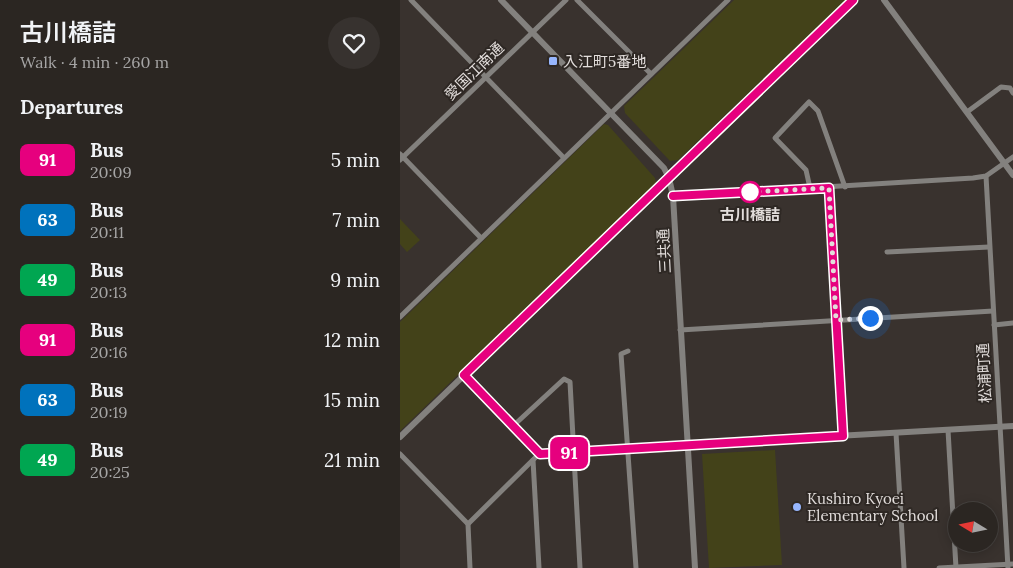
<!DOCTYPE html>
<html lang="en">
<head>
<meta charset="utf-8">
<style>
  :root { --surface:#2b2622; --page:#37322f; --text:#f1f3f6; --muted:#a6a5a5; --line:#474340 }
  body { margin:0; font-family:Lora,"Noto Sans JP",serif; background:var(--page); color:var(--text); height:100vh; display:flex; flex-direction:column; font-size:19px; white-space:nowrap }
  * { box-sizing:border-box; margin:0 }
  p { font-size:16px; color:var(--muted) }
  .icon { flex:none; width:28px; height:28px; fill:none; stroke:currentColor; stroke-width:2; stroke-linecap:round; stroke-linejoin:round }
  .map { position:relative; flex:1; overflow:hidden }
  .details { display:flex; flex-direction:column; background:var(--surface); width:400px }
  .details>* { flex:none }
  .badge { padding:0 10px; border-radius:8px; font-size:18px; line-height:32px }
  .needle { width:32px; rotate:280deg }
  .tools { position:absolute; left:548px; top:502px; display:grid; gap:10px }
  .tools a { display:grid; place-items:center; width:50px; height:50px; border-radius:50%; background:var(--surface); box-shadow:0 2px 12px #0003,0 0 0 1px var(--line); font-size:25px }
  .you { position:absolute; width:25px; height:25px; margin:-12px; border:4px solid #fff; border-radius:50%; background:#1a73e8; box-shadow:0 0 0 8px #1a73e833 }
  .map>.badge { position:absolute; translate:-50% -50%; box-shadow:0 0 0 2px #fff }
  h2 { padding:0 20px; font-size:19px; line-height:45px }
  .round { display:grid; place-items:center; flex:none; width:52px; height:52px; border-radius:26px; background:var(--page) }
  .headline { display:flex; align-items:center; justify-content:space-between; height:85px; padding:0 20px }
  h1 { font-size:24px; font-weight:600; line-height:38px }
  ul { padding:0; list-style:none }
  li { display:flex; align-items:center; gap:15px; height:60px; padding:0 20px }
  li div { flex:1 }
  li b { display:block; font-size:19px }
  li em { font-style:normal }
  li .badge { min-width:55px; font-weight:700; text-align:center }
  main { display:flex; flex:1; min-height:0 }
  .map>svg:first-child { display:block }
  .green { fill:#434219 }
  .lines { fill:none; stroke-linecap:round; stroke-linejoin:round }
  .minor { stroke:#83817e; stroke-width:5 }
  .tertiary { stroke:#83817e; stroke-width:6 }
  .line-casing { stroke:#fff; stroke-width:11 }
  .line { stroke:#e6007e; stroke-width:8 }
  .walk { stroke:#e2dddb; stroke-width:5; stroke-dasharray:0 9 }
  .poi-dot { fill:#97b6fd; stroke:#2e2824; stroke-width:2 }
  .stop-dot { fill:#fff; stroke:#e6007e; stroke-width:2.5 }
  .labels { text-anchor:middle; dominant-baseline:central; stroke-width:4; stroke-linejoin:round; paint-order:stroke }
  .poi-label { font-size:15px; fill:#e2dddb; stroke:#2e2824; text-anchor:start }
  .street-label { font-size:15px; fill:#e2dddb; stroke:#2e2824 }
  .stop-label { font-size:15px; font-weight:bold; fill:#e2dddb; stroke:#2e2824 }
</style>
</head>
<body>
<main>
<section class="details">
<div class="headline"><div><h1>古川橋詰</h1><p>Walk · 4 min · 260 m</p></div><a class="round"><svg class="icon" aria-label="heart" viewBox="0 0 24 24"><path d="M12 20l-8-8c-3-5 5-10 8-4 3-6 11-1 8 4z"/></svg></a></div>
<h2>Departures</h2>
<ul>
<li><span class="badge" style="background:#e6007e;color:#fff">91</span><div><b>Bus</b><p>20:09</p></div><em>5 min</em></li>
<li><span class="badge" style="background:#0072bc;color:#fff">63</span><div><b>Bus</b><p>20:11</p></div><em>7 min</em></li>
<li><span class="badge" style="background:#00a651;color:#fff">49</span><div><b>Bus</b><p>20:13</p></div><em>9 min</em></li>
<li><span class="badge" style="background:#e6007e;color:#fff">91</span><div><b>Bus</b><p>20:16</p></div><em>12 min</em></li>
<li><span class="badge" style="background:#0072bc;color:#fff">63</span><div><b>Bus</b><p>20:19</p></div><em>15 min</em></li>
<li><span class="badge" style="background:#00a651;color:#fff">49</span><div><b>Bus</b><p>20:25</p></div><em>21 min</em></li>
</ul>
</section>
<div class="map">
<svg width="613" height="568" viewBox="0 0 613 568">
  <rect width="100%" height="100%" fill="#39322e"/>
  <g class="green">
    <path d="M334 0H446L278 160 270 161 225 113 224 106Z"/>
    <path d="M204 124 208 125 255 178 256 183 0 431V322Z"/>
    <path d="M0 219 20 240 7 252 0 244Z"/>
    <path d="M375 450 382 565 309 568 302 454Z"/>
  </g>
  <g class="lines">
    <g class="minor">
      <path d="M11 0 164 158"/>
      <path d="M177 0 251 74"/>
      <path d="M567 112 601 87 610 88 613 93"/>
      <path d="M0 154 81 238"/>
      <path d="M0 160 166 0"/>
      <path d="M586 176 608 568"/>
      <path d="M410 188 406 170 375 138 409 102 418 111 445 187"/>
      <path d="M429 188 443 436"/>
      <path d="M273 196 573 178 586 176 613 157"/>
      <path d="M487 252 589 247"/>
      <path d="M0 317 328 0"/>
      <path d="M594 325 613 323"/>
      <path d="M280 330 593 311"/>
      <path d="M228 351 221 354 236 568"/>
      <path d="M113 426 164 379 170 382 180 568"/>
      <path d="M548 430 556 568"/>
      <path d="M496 433 504 568"/>
      <path d="M0 454 68 524 70 568"/>
      <path d="M133 460 139 568"/>
      <path d="M68 524 140 453"/>
      <path d="M539 568 613 564"/>
    </g>
    <g class="tertiary">
      <path d="M101 0 264 168 269 178 273 196 295 568"/>
      <path d="M484 0 613 175"/>
      <path d="M64 375 140 453 613 426"/>
      <path d="M0 437 453 0"/>
    </g>
  </g>
  <g class="lines">
    <defs>
      <path id="line" d="M273 196 429 188 443 436 140 454 64 375 453 0"/>
    </defs>
    <use href="#line" class="line-casing"/>
    <use href="#line" class="line"/>
    <path class="walk" d="M350 192 429 188 436 320 470 318"/>
  </g>
  <g class="poi-dot">
    <rect x="148" y="56" width="10" height="10" rx="2.5"/>
    <circle cx="397" cy="507" r="5"/>
  </g>
  <circle class="stop-dot" cx="350" cy="192" r="10"/>
  <g class="labels">
    <g class="poi-label">
      <text x="163" y="61">入江町5番地</text>
      <text x="407" y="498">Kushiro Kyoei<tspan x="407" dy="17">Elementary School</tspan></text>
    </g>
    <g class="street-label">
      <text transform="translate(74 71) rotate(-44)">愛国江南通</text>
      <text transform="translate(264 251) rotate(-93)">三共通</text>
      <text transform="translate(584 373) rotate(-93)">松浦町通</text>
    </g>
    <g class="stop-label">
      <text x="350" y="214">古川橋詰</text>
    </g>
  </g>
</svg>
<div class="tools">
<a><svg class="needle" viewBox="-14 -14 28 28"><path d="M0-13l5 13h-10z" fill="#e53935"/><path d="M0 13l5-13h-10z" fill="#a6a5a5"/></svg></a>
</div>
<div class="you" style="left:470px;top:318px"></div>
<b class="badge" style="left:169px;top:453px;background:#e6007e;color:#fff">91</b>
</div>
</main>
</body>
</html>
